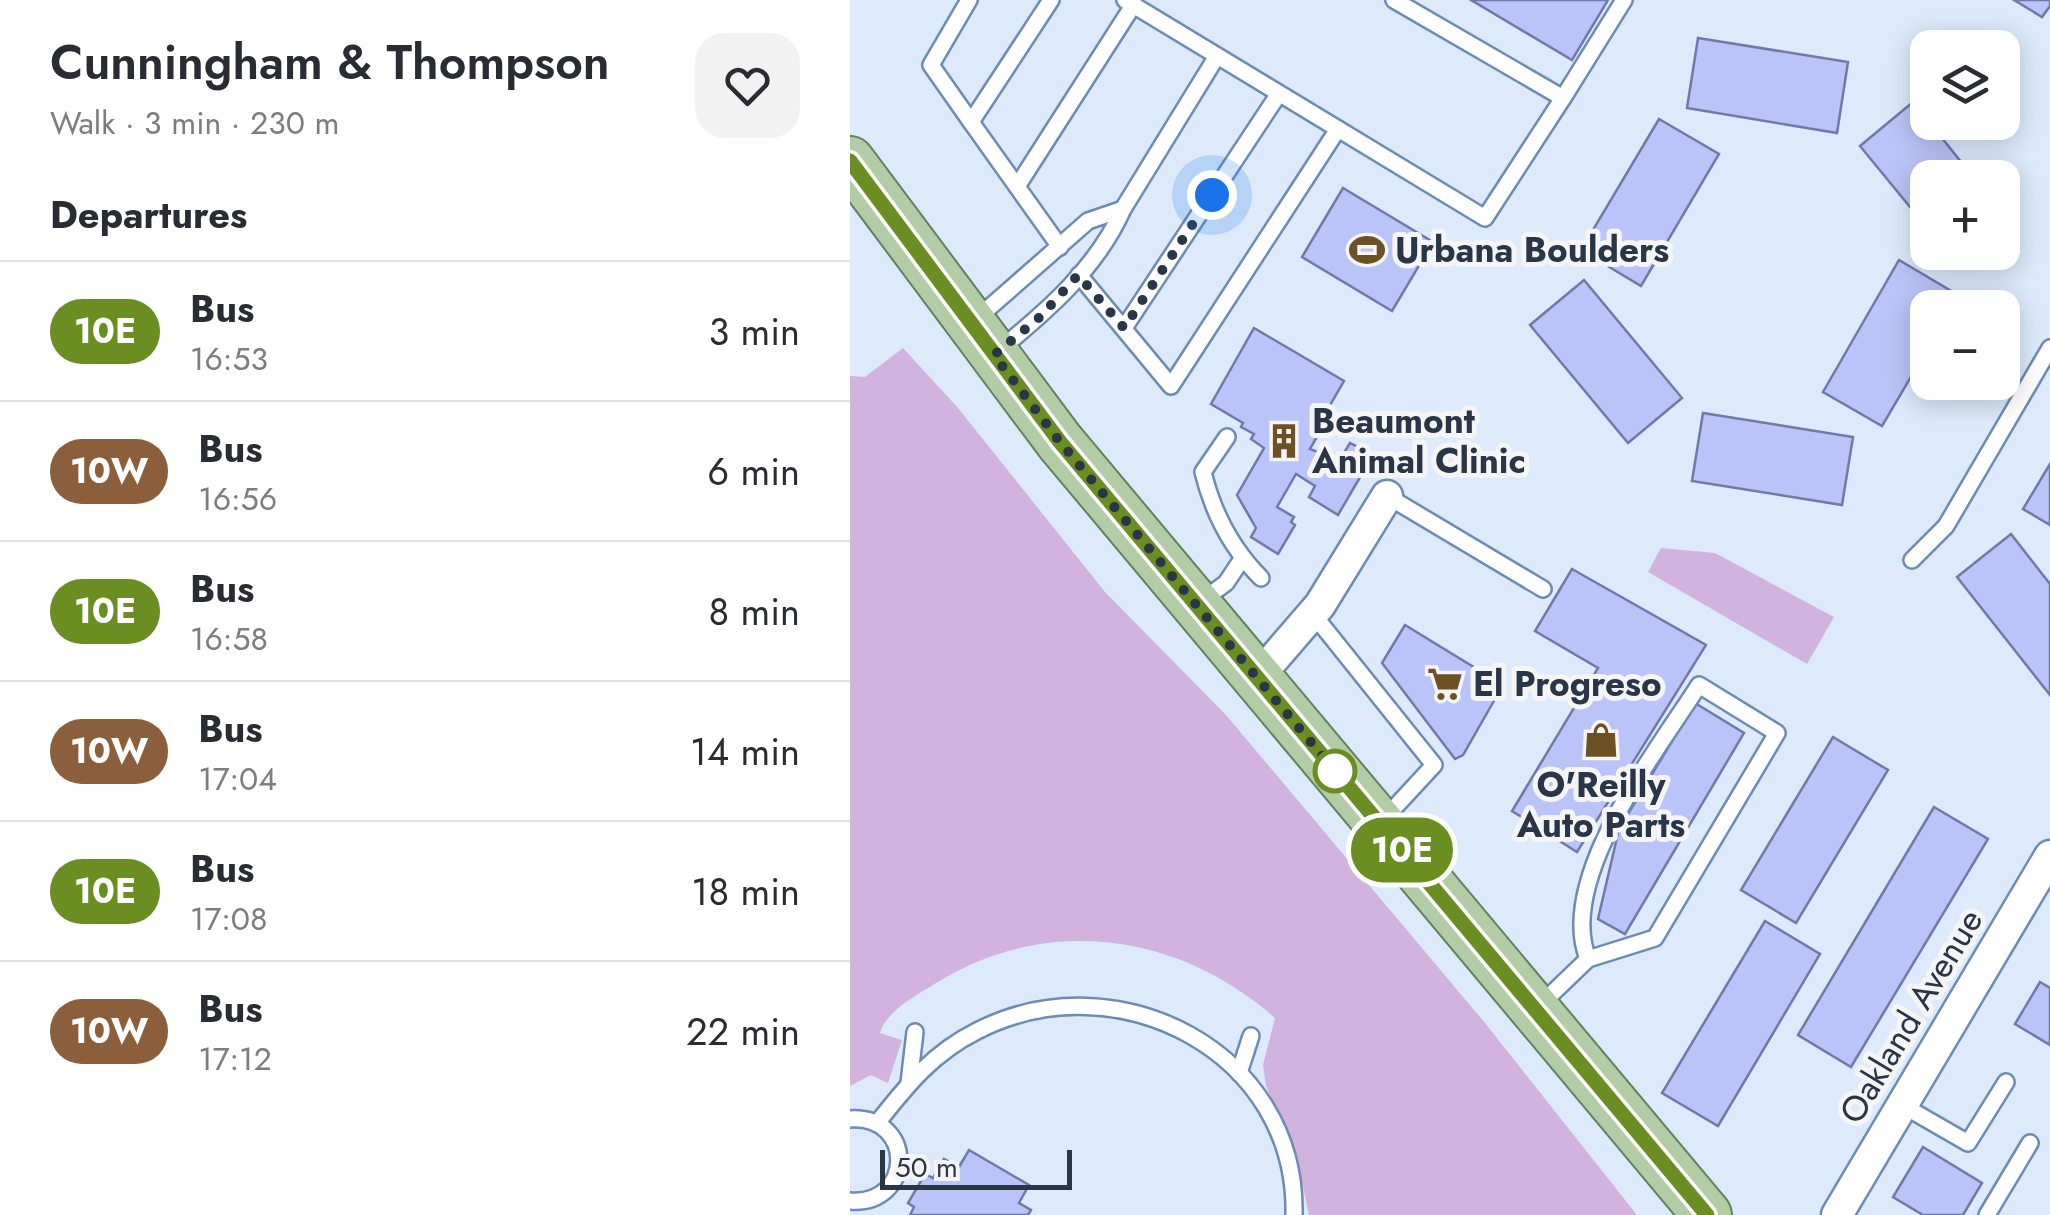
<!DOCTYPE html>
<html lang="en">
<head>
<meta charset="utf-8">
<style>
  :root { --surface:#fff; --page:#f2f2f3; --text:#2b2b33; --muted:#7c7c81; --line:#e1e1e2 }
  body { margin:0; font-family:Jost,sans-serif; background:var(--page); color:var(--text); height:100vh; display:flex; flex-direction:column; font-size:38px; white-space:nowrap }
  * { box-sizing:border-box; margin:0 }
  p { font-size:32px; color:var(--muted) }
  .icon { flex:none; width:55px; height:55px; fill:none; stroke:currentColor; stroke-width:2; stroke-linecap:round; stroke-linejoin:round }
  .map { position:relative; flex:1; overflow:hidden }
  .panel { display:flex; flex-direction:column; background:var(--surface); width:850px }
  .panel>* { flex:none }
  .badge { padding:0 20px; border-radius:32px; font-size:35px; line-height:65px }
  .buttons { position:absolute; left:1060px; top:30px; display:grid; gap:20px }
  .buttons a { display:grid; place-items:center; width:110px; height:110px; border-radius:20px; background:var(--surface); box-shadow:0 5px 25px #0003; font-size:50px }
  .scale { position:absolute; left:30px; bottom:25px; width:192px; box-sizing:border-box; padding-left:10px; border:5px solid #293648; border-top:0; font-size:28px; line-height:35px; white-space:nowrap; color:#293648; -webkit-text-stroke:8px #f5f5f5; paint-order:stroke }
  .you { position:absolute; width:50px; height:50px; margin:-25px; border:8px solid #fff; border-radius:50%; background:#1a73e8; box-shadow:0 0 0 15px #1a73e833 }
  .map>.badge { position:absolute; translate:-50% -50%; box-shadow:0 0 0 5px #fff }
  h2 { padding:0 50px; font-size:38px; line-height:90px }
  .round { display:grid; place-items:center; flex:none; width:105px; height:105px; border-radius:30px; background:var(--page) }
  .summary { display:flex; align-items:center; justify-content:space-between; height:170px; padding:0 50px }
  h1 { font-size:48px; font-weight:600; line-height:75px }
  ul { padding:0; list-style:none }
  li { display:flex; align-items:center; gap:30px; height:140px; padding:0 50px; border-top:2px solid var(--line) }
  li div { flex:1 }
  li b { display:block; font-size:38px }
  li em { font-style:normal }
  li .badge { min-width:110px; font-weight:700; text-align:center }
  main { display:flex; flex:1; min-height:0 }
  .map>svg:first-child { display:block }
  .green { fill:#d2b3df }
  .building { fill:#bbc4f8; stroke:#7179a8; stroke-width:2.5 }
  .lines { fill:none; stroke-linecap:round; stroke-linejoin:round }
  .service-casing { stroke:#6c8bb5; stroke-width:20 }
  .minor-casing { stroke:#6c8bb5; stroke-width:35 }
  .primary-casing { stroke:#60835d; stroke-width:52 }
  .service { stroke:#fff; stroke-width:15 }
  .minor { stroke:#fff; stroke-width:30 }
  .primary { stroke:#b2cda5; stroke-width:48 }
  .line-casing { stroke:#fff; stroke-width:22 }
  .line { stroke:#6b8e23; stroke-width:15 }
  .walk { stroke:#293648; stroke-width:10; stroke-dasharray:0 18 }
  .stop-dot { fill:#fff; stroke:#6b8e23; stroke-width:5 }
  .labels { text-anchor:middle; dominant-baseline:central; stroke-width:10; stroke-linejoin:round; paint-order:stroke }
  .poi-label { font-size:35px; font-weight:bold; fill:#293648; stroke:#f5f5f5; text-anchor:start }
  .street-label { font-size:35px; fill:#293648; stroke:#f5f5f5 }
</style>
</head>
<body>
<main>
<section class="panel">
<div class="summary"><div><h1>Cunningham &amp; Thompson</h1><p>Walk · 3 min · 230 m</p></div><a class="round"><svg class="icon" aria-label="heart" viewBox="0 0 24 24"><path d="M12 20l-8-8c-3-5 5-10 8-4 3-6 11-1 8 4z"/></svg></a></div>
<h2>Departures</h2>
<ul>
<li><span class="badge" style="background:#6b8e23;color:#fff">10E</span><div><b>Bus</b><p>16:53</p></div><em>3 min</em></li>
<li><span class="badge" style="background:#8b5e3c;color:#fff">10W</span><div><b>Bus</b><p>16:56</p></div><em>6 min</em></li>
<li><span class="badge" style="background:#6b8e23;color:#fff">10E</span><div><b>Bus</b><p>16:58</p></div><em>8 min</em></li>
<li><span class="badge" style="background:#8b5e3c;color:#fff">10W</span><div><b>Bus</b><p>17:04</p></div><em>14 min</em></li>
<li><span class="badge" style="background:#6b8e23;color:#fff">10E</span><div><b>Bus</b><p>17:08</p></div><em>18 min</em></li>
<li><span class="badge" style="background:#8b5e3c;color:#fff">10W</span><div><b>Bus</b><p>17:12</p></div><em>22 min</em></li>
</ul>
</section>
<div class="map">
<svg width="1200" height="1215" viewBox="0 0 1200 1215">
  <rect width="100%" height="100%" fill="#dceafc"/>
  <g class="green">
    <path d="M53 348 108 408 255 592 376 715 635 1023 787 1215H459L445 1150 416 1086 413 1065 425 1018C329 933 197 914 86 983 66 996 37 1010 30 1033L52 1040 38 1083 21 1075 0 1086V376L15 377Z"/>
    <path d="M811 548 865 553 984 617 957 664 798 572Z"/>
  </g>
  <g class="building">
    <path d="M621 0H758L722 60Z"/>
    <path d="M1164 0H1200V6L1192 17Z"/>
    <path d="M848 38 998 62 987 133 837 108Z"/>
    <path d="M1063 102 1124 178H1078V229L1010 146Z"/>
    <path d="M809 119 869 154 791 286 731 250Z"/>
    <path d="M493 188 583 242 542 311 452 257Z"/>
    <path d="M1097 252H1122L1107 265Z"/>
    <path d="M1049 260 1108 295 1101 308H1078V348L1032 426 973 392Z"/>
    <path d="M734 280 832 398 778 443 680 325Z"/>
    <path d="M404 328 494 381 464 433 468 435 460 449 489 461 500 443 523 455 488 515 459 497 465 486 446 474 427 507 444 517 441 522 445 525 428 554 401 537 406 528 387 495 414 448 401 439 404 434 391 427 393 423 361 404Z"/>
    <path d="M853 413 1003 437 992 505 842 481Z"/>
    <path d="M1200 464V525L1173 509Z"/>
    <path d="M1161 534 1200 584V695L1107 577Z"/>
    <path d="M722 569 856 645 727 852 662 811 748 668 685 631Z"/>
    <path d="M555 625 653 685 613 755 605 759 532 663Z"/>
    <path d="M845 703 894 733 775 934 748 919 769 829Z"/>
    <path d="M983 737 1038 770 946 923 891 890Z"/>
    <path d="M1084 807 1138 839 1001 1067 948 1035Z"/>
    <path d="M915 921 970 954 868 1126 812 1093Z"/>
    <path d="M1190 982 1200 988V1045L1165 1024Z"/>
    <path d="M1073 1147 1132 1183 1113 1215H1073L1043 1197Z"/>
    <path d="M119 1150 179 1185 169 1203 181 1210 178 1215H60L64 1207 58 1203 75 1174 83 1178 94 1159 109 1167Z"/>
  </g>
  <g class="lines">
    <defs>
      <g id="service">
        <path d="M119 0 81 65 121 122"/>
        <path d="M201 0 121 122 210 247"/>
        <path d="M275 0 635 218 713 98 544 0"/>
        <path d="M713 98 774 0"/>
        <path d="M168 185 284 4"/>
        <path d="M273 209 367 56"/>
        <path d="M229 275 321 386 488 129"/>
        <path d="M124 321 238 221 273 209C247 268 197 311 147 352"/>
        <path d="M274 328 428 95"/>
        <path d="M377 437 353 472C363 513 381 548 411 578"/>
        <path d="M537 496 693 589"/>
        <path d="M1062 560 1096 526 1200 348"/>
        <path d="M350 602 376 583 392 559"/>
        <path d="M463 614 584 765 534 819"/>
        <path d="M688 1007 738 959 805 938 927 733 849 685C807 751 706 879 738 959"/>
        <path d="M389 1073 401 1036"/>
        <path d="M59 1083 65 1032"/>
        <path d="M1052 1105 1118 1143 1156 1082"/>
        <path d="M0 1119C66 1115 64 1206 0 1201"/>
        <path d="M28 1122C58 1084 83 1053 127 1031 267 959 448 1052 444 1215"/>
        <path d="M1137 1215 1180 1143"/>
      </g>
      <g id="minor">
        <path d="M407 678 470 605 537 496"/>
        <path d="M987 1215 1200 856"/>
      </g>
      <path id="primary" d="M0 161 210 442 857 1215"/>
    </defs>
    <use href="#service" class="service-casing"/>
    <use href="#minor" class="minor-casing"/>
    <use href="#primary" class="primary-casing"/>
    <use href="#service" class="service"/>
    <use href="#minor" class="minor"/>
    <use href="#primary" class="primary"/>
  </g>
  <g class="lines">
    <defs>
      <path id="line" d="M0 161 210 442 857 1215"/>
    </defs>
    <use href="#line" class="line-casing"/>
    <use href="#line" class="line"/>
    <path class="walk" d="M362 195 274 328 228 275 190 317 144 355 210 442 485 771"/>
  </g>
  <defs>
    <symbol id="stadium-bare" viewBox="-9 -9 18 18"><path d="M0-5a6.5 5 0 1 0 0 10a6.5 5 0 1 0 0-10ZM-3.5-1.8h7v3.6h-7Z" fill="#6d5124" stroke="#f5f5f5" stroke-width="2.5" paint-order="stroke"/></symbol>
    <symbol id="building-bare" viewBox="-9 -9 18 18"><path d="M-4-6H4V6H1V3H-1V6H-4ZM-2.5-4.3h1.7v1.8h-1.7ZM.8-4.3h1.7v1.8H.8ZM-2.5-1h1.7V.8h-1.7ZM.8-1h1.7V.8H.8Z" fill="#6d5124" stroke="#f5f5f5" stroke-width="2.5" paint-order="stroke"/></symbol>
    <symbol id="supermarket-bare" viewBox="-9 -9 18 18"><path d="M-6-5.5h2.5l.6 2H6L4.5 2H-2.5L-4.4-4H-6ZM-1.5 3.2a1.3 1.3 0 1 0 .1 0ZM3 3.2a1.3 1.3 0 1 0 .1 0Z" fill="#6d5124" stroke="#f5f5f5" stroke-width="2.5" paint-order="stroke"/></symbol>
    <symbol id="shop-bare" viewBox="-9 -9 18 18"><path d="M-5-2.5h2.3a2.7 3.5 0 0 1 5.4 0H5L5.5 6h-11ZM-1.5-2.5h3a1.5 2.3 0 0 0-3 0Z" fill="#6d5124" stroke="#f5f5f5" stroke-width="2.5" paint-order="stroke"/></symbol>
  </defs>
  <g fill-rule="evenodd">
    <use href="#stadium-bare" x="492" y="225" width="50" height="50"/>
    <use href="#building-bare" x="409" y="416" width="50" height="50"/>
    <use href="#supermarket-bare" x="570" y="659" width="50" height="50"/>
    <use href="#shop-bare" x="726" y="715" width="50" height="50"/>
  </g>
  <circle class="stop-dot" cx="485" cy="771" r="20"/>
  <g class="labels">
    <g class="poi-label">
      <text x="545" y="250">Urbana Boulders</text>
      <text x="462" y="421">Beaumont<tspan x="462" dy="40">Animal Clinic</tspan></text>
      <text x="623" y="684">El Progreso</text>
      <text x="751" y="785" text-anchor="middle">O'Reilly<tspan x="751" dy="40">Auto Parts</tspan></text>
    </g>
    <g class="street-label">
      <text transform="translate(1061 1016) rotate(-59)">Oakland Avenue</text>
    </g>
  </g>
</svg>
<div class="buttons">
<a><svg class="icon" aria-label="layers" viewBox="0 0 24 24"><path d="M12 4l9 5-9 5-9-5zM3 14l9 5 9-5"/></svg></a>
<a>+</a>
<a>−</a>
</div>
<div class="scale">50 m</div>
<div class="you" style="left:362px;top:195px"></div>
<b class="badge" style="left:552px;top:850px;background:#6b8e23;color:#fff">10E</b>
</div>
</main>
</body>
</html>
